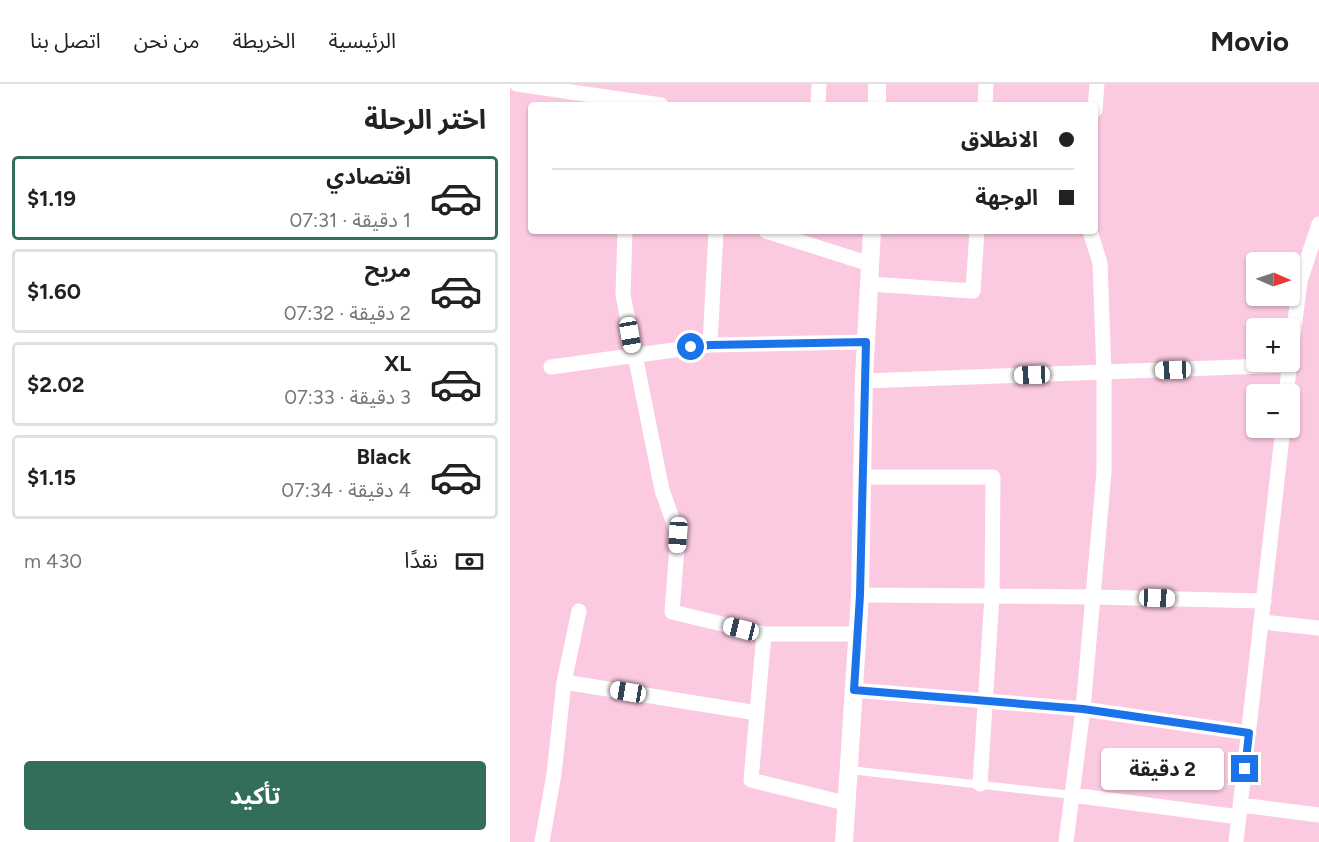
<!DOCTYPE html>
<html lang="ar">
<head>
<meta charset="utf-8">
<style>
  :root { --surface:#fff; --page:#f2f2f2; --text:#222; --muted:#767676; --line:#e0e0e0; --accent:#326e59 }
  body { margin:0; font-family:Figtree,"Noto Sans Arabic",sans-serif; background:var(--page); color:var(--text); direction:rtl; height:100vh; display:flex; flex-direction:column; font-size:22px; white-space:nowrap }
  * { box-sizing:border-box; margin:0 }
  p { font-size:20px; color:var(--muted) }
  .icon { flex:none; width:33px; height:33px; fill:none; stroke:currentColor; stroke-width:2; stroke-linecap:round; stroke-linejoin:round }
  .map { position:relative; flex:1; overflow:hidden; direction:ltr }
  .panel { display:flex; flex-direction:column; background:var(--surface); width:510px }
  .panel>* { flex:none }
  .hud { position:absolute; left:18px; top:18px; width:570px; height:132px; border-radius:6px; box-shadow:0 2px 4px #0004; direction:rtl; display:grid; align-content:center; height:132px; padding:0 24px; background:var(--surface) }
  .needle { width:39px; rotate:92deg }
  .tools { position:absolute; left:736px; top:168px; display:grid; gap:12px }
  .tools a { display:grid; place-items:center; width:54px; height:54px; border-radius:6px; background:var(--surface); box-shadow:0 2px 4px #0004; font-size:30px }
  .end { position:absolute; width:27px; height:27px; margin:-14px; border:8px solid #1a73e8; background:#fff; box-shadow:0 0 0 3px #fff }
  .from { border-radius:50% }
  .bubble { position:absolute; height:42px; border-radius:6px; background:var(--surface); box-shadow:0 2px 4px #0004; font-size:20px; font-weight:700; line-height:42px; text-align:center; direction:rtl }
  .car { position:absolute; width:18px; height:36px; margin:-18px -9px; border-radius:8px; box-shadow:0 0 4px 2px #0007; background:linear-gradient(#fff 24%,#345 0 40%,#fff 0 76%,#345 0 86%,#fff 0) }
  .hud b { display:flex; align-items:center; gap:21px; height:57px; font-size:22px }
  .hud b+b { border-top:2px solid var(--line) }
  .hud i { width:15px; height:15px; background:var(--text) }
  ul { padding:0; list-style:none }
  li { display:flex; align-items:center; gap:18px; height:84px; margin:0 12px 9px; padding:0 12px; border:3px solid var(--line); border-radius:6px }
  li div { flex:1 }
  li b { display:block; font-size:22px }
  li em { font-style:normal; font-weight:700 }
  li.on { border-color:var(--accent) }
  li>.icon { width:54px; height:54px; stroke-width:1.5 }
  h2 { padding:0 24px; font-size:27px; line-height:72px }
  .pay { display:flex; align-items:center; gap:15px; height:66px; padding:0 24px; font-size:22px }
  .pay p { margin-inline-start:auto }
  .cta { display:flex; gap:12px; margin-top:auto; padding:12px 24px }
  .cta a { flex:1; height:69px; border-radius:6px; background:var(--accent); color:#fff; font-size:24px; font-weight:700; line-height:69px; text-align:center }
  header { display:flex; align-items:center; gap:36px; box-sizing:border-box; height:84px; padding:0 30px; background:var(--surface); border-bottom:2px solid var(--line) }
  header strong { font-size:28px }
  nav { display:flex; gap:33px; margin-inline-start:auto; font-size:21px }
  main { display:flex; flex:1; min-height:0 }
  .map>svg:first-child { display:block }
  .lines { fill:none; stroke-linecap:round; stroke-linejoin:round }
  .service { stroke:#fff; stroke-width:8 }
  .minor { stroke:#fff; stroke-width:15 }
  .tertiary { stroke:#fff; stroke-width:18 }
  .route { stroke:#1a73e8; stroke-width:8 }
</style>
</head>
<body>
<header>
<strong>Movio</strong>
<nav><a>الرئيسية</a><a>الخريطة</a><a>من نحن</a><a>اتصل بنا</a></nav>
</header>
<main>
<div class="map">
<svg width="809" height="758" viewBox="0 0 809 758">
  <rect width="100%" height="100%" fill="#fbcae1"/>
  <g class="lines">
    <path class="service" d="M340 686 562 711"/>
    <path class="minor" d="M7 0 151 21
      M308 21 309 0
      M475 21 476 0
      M585 26 587 0
      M115 147 113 211 152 406 168 451 162 528 254 550 241 696 335 719
      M256 147 360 180
      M359 200 463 207 467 147
      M200 261 206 147
      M780 276 790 197 809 140
      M41 283 200 261 356 258
      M354 297 779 281
      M776 310 780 278
      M352 393H483L482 512 470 700
      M350 511 583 513 754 517
      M752 538 809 544
      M254 550H347
      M54 598 247 629
      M343 606 573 625 739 649
      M562 711 729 733
      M731 721 809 731
      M32 758 44 690 54 598 69 527
      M556 758 573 625 594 388V289L590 179 580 147
      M726 758 773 344"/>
    <path class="tertiary" d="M367 21V0
      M334 758 350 511 354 293 362 147"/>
  </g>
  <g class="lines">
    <path class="route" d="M181 263 200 261 356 258 350 511 344 606 573 625 739 649 735 685"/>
  </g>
</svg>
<div class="tools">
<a><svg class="needle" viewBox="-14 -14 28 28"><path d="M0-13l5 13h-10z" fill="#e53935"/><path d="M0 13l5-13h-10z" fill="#767676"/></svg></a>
<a>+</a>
<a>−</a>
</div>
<i class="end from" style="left:181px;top:263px"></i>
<i class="end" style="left:735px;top:685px"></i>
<div class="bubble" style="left:591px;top:664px;width:123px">2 دقيقة</div>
<i class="car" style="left:120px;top:251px;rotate:170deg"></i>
<i class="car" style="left:663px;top:286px;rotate:268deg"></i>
<i class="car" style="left:522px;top:291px;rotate:268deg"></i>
<i class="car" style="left:168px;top:451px;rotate:184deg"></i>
<i class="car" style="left:647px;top:514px;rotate:92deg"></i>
<i class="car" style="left:231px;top:545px;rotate:284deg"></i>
<i class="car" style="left:118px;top:608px;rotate:280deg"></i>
<div class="hud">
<b><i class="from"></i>الانطلاق</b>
<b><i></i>الوجهة</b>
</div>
</div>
<section class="panel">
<h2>اختر الرحلة</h2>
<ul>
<li class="on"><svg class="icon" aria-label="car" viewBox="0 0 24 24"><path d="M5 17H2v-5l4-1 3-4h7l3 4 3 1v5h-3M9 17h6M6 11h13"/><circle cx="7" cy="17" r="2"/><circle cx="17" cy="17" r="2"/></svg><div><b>اقتصادي</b><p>1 دقيقة · 07:31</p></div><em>$1.19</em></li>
<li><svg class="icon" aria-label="car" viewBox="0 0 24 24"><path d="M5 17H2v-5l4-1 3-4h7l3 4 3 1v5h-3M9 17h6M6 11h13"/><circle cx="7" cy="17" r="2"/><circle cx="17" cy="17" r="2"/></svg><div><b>مريح</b><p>2 دقيقة · 07:32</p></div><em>$1.60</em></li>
<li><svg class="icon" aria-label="car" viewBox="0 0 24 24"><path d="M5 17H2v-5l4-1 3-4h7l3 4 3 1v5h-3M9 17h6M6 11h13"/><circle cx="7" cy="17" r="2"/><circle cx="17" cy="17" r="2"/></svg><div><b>XL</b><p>3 دقيقة · 07:33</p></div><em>$2.02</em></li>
<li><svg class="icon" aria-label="car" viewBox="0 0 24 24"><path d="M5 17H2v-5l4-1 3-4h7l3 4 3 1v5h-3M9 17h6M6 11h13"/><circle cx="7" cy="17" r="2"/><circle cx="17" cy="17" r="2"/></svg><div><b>Black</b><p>4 دقيقة · 07:34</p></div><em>$1.15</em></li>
</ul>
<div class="pay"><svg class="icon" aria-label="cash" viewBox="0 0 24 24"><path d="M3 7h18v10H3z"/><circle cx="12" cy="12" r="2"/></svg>نقدًا<p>430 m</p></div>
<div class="cta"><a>تأكيد</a></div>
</section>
</main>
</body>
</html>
